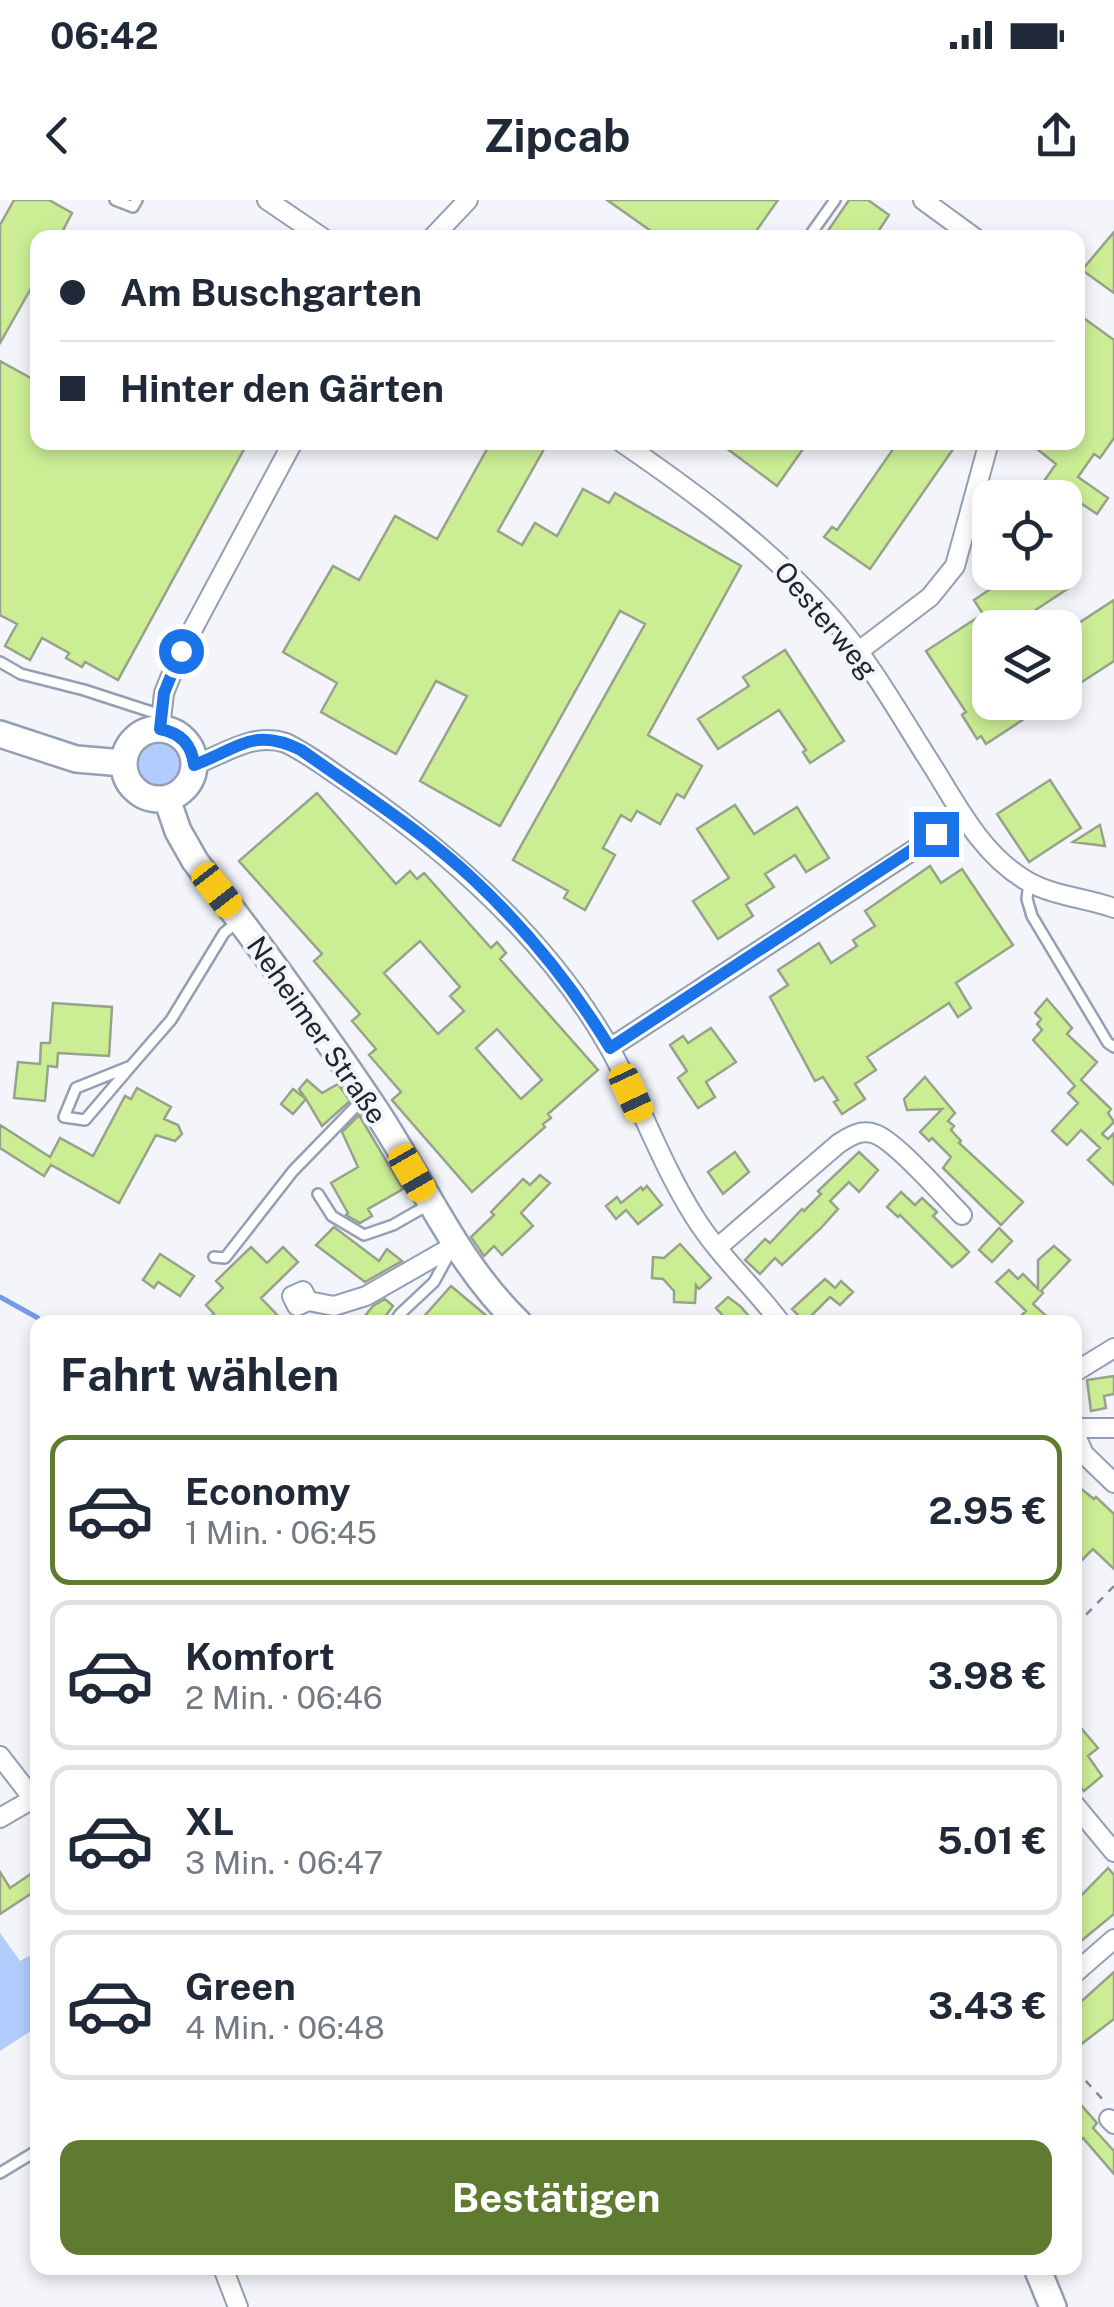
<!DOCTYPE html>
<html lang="de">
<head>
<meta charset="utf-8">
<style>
  :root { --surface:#fff; --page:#f6f6f7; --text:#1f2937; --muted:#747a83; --line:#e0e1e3; --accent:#5f7b2f }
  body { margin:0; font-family:"Public Sans",sans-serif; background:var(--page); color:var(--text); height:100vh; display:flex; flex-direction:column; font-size:38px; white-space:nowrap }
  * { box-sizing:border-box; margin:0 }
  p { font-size:32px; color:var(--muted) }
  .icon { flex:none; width:55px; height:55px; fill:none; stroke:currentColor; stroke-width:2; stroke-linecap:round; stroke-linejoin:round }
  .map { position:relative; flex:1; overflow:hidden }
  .sheet { position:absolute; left:30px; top:1115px; width:1052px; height:960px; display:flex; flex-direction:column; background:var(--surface); border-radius:20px; box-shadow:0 5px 15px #0003 }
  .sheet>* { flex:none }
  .hud { position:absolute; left:30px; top:30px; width:1055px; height:220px; border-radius:20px; box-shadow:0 5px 15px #0003; display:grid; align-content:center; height:220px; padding:0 30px; background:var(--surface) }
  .controls { position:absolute; left:972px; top:280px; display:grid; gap:20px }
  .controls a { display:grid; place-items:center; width:110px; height:110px; border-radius:20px; background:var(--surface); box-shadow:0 5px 15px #0003; font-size:50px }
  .end { position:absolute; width:45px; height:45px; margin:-22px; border:12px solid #1a73e8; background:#fff; box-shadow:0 0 0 5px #fff }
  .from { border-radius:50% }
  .car { position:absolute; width:30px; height:60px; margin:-30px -15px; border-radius:12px; box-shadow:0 0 8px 2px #0007; background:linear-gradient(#f5c518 24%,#345 0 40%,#f5c518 0 76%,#345 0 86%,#f5c518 0) }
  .hud b { display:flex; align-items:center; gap:35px; height:95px; font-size:38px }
  .hud b+b { border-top:2px solid var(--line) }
  .hud i { width:25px; height:25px; background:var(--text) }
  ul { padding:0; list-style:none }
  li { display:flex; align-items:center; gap:30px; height:150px; margin:0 20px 15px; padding:0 10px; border:5px solid var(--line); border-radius:20px }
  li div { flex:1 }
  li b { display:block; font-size:38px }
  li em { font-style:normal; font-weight:700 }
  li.active { border-color:var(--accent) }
  li>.icon { width:90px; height:90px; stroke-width:1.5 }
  h2 { padding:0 30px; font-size:45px; line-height:120px }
  .action { display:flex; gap:20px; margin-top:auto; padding:20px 30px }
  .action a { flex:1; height:115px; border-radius:20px; background:var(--accent); color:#fff; font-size:40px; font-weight:700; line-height:115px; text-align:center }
  .status { display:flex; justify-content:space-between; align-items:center; height:70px; padding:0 50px; background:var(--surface); direction:ltr }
  .status svg { height:28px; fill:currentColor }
  header { display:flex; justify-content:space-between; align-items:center; height:130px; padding:0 30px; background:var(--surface); font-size:45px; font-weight:700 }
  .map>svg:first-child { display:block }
  .green { fill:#b2ccfe }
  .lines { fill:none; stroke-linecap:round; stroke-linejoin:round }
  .stream { stroke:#759be7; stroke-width:5 }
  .building { fill:#cbee95; stroke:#98a28a; stroke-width:2.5; fill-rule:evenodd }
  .service-casing { stroke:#939fb5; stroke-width:14 }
  .minor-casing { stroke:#939fb5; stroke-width:22 }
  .secondary-casing { stroke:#939fb5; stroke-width:30 }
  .path { stroke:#858990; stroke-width:2.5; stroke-dasharray:8 8; stroke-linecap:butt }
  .service { stroke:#fff; stroke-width:9 }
  .minor { stroke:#fff; stroke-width:18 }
  .secondary { stroke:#fff; stroke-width:25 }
  .route { stroke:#1a73e8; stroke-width:12 }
  .labels { text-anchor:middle; stroke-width:8; stroke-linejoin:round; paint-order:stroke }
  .street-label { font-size:28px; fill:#20252e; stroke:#f3f5fa }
</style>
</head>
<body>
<div class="status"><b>06:42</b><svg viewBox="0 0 49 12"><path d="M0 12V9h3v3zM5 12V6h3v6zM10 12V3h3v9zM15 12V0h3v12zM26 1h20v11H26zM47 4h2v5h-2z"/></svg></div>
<header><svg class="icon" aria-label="back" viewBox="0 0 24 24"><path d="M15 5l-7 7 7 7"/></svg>Zipcab<svg class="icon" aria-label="share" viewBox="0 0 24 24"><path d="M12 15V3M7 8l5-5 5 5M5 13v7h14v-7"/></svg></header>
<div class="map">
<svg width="1114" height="2107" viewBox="0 0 1114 2107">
  <rect width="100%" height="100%" fill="#f3f5fa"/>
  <path class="green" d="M134 565a25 25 0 1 1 50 0a25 25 0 1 1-50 0Z
    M0 1733 20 1761 38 1751 37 1827 0 1851Z"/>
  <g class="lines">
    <path class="stream" d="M0 1097 38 1118 40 1122"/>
  </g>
  <path class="building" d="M14 0H49L72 13 59 38H38V76L0 143V25Z
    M607 0H778L754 34 747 32 745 38H661Z
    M849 0H868L889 15 874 38H823Z
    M1114 32V93L1082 70Z
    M1078 114 1114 140V238L1100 258 1094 254 1078 277 1108 298 1097 314 1073 298H1032L1056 264 1028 242H1078Z
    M0 161 38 182V242H248L118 480 85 462 82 467 66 458 69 453 42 438 30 460 5 446 17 424 0 415Z
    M491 242H548L498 331 522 345 535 323 557 336 583 289 609 303 615 293 741 366 648 535 702 566 684 598 677 594 660 624 637 611 631 621 621 615 603 648 615 655 585 710 564 698 568 691 513 660 645 424 620 411 500 626 420 581 467 496 436 481 396 554 321 512 337 483 283 452 333 366 359 380 395 316 437 339Z
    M718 242H808L777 286Z
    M898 242H958L870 369 824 337 832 327 837 330Z
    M1016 372H1059L1069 388 1028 415 1037 428H990V502H1050L986 544 981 536 977 539 962 515 966 512 926 451 983 414 974 400Z
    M1114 400V461L1065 493V432Z
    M785 450 844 541 810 563 803 552 806 550 779 510 718 549 698 519 749 486 743 477Z
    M1050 580 1081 628 1029 662 997 614Z
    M317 593 396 684 410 671 417 679 424 673 491 748 497 742 506 753 500 759 598 870 548 914 551 918 543 924 545 927 472 992 392 900 401 892 369 855 376 849 352 821 360 814 314 761 322 754 239 661ZM420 741 460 787 450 796 464 811 438 834 384 773ZM497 829 542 880 521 899 476 848Z
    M735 605 754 634 797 607 829 658 806 672 795 655 765 674 774 687 746 705 753 716 718 739 693 701 729 678 697 629Z
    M1100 625 1105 646 1073 642Z
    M930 666 941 683 962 669 1013 745 956 783 971 808 958 817 949 803 867 857 876 870 855 884 865 899 842 914 834 902 838 900 823 877 815 881 770 797 788 785 778 770 819 743 831 763 857 746 853 740 875 726 865 711Z
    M1047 799 1072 828 1067 834 1097 862 1081 880 1111 909 1108 913 1114 922 1102 934 1108 939 1114 933V985L1088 960 1100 948 1081 930 1067 945 1052 931 1078 903 1068 893 1075 886 1033 840 1042 830 1037 824 1041 819 1035 813Z
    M53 803 112 807 109 856 58 853 57 867 48 866 45 901 14 898 18 862 40 864 41 843H50Z
    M711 828 736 862 706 882 715 897 698 908 678 878 687 871 670 845 683 836 688 843Z
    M925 877 955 913 948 921 954 926 951 930 961 941 959 943 1023 1002 1001 1025 943 968 951 957 932 938 929 941 920 932 942 909 907 910 904 899Z
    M307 880 322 893 338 884 350 901 322 926 306 899 293 914 281 904 293 889 306 899 299 889Z
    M137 888 171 907 164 919 178 925 182 934 175 941 156 935 119 1003 51 965 44 976 0 948V925L50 957 60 938 93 956 125 896 131 899Z
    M359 915 403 989 368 1009 372 1016 360 1023 346 1015 348 1013 331 983 358 967 342 932Z
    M735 952 749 972 723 994 708 972Z
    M859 952 878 970 859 992 849 982 830 1001 838 1009 821 1028 782 1065 775 1058 760 1074 745 1060 765 1039 770 1043 802 1009 804 1011 821 994 818 991Z
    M540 975 550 983 521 1013 533 1026 502 1055 494 1046 484 1056 471 1037 494 1015 491 1012 523 979 530 985Z
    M647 986 662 1005 638 1024 626 1010 616 1019 606 1006 617 997 621 1003 641 987 643 990Z
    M901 992 915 1005 922 998 937 1012 933 1016 969 1052 961 1060 952 1067 900 1015 898 1017 887 1007Z
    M334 1027 379 1061 387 1049 402 1061 365 1082 316 1045Z
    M999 1028 1012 1041 992 1062 979 1050Z
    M680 1044 711 1078 699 1089 696 1085 695 1103 674 1102V1091L663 1079 652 1078 653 1057 664 1058Z
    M1054 1046 1070 1060 1041 1091 1043 1093 1033 1104 1053 1122H1015L1026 1111 996 1082 1009 1070 1018 1079 1023 1074 1038 1089V1060Z
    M251 1047 267 1063 283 1047 298 1062 261 1098 284 1122H205L214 1114 206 1105 223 1088 216 1081Z
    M160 1054 194 1076 180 1096 158 1082 154 1088 143 1080Z
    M825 1079 835 1088 841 1081 853 1092 840 1105 830 1097 805 1122 792 1109Z
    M451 1086 494 1122H419Z
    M728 1097 740 1106 754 1122H722L726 1119 716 1108Z
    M385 1099 393 1106 381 1122H360L373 1106Z
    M1114 1176V1194L1104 1196 1106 1208 1091 1211 1087 1180Z
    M1075 1284 1094 1299 1096 1297 1114 1314V1369L1093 1349 1082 1360 1075 1354Z
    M1075 1521 1098 1548 1088 1556 1102 1576 1084 1591 1075 1580Z
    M1108 1668 1114 1675V1714L1075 1746V1702Z
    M38 1669V1689L0 1714V1672L10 1688Z
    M1114 1772V1819L1075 1849V1807Z
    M1075 1898 1097 1923 1093 1928 1114 1951V1974L1083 1938 1075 1945Z"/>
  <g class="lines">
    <defs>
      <path id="service" d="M115 0 133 7 137 0
        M808 38 835 0
        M0 462 21 474 84 490 161 515
        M1029 682 1027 699 1032 716 1108 843 1114 847
        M131 866 85 920 64 917 76 888 131 866 171 820 224 733 238 721
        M318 994 332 1016 364 1035 393 1025 428 1005
        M214 1057 225 1058 293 971 364 898
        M395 1122 400 1114 434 1082 452 1049
        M0 1973 38 1950"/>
      <path id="minor" d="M267 0 323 38
        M923 0 975 38
        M432 38 468 0
        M621 242C697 294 771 349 832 418 872 464 902 519 935 570 960 611 984 656 1027 681 1053 696 1086 698 1114 708
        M859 451 930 397 955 366 989 242
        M160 529 164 493 181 451 293 242
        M194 565C225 554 252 532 286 543 311 555 333 573 356 588 455 657 549 741 609 847 640 902 660 962 694 1016 718 1055 753 1086 780 1122
        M610 848 964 617
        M717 1048 838 944C850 936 861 929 875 934 896 941 944 997 962 1015
        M308 1101 303 1091 292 1096 297 1106 308 1101 334 1106 366 1096 455 1045
        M1075 1172 1114 1148
        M1075 1228H1114
        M1075 1234 1084 1254 1114 1283
        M0 1556 38 1605
        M1075 1605 1114 1652
        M0 1618 38 1596
        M1075 1773 1114 1739
        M1109 1919 1114 1924
        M223 2068 238 2107"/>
      <path id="secondary" d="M124 564a35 35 0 1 1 70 0a35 35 0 1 1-70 0Z
        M0 534 76 559 123 563
        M167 599 178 631 195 661C257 742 318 824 374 908 423 981 455 1061 518 1122
        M1037 2068 1053 2107"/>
    </defs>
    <use href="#service" class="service-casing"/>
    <use href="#minor" class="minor-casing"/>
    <use href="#secondary" class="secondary-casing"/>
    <path class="path" d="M1075 1426 1114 1386
      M1075 1869 1104 1901"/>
    <use href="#service" class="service"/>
    <use href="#minor" class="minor"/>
    <use href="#secondary" class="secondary"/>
  </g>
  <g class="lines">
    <path class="route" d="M181 451 164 493 160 529C181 533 192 545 194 565 238 549 254 526 301 550 360 592 422 631 474 680 526 729 573 787 610 848L936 634"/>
  </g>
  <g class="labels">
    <g class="street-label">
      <text transform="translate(826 420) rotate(50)" y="10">Oesterweg</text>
      <text transform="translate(317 830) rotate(55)" y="10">Neheimer Straße</text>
    </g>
  </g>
</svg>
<div class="controls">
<a><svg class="icon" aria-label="locate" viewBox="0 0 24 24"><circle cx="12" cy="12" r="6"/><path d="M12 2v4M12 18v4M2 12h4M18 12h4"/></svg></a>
<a><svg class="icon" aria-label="layers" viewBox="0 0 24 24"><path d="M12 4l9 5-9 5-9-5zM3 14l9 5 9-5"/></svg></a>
</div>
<i class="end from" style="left:181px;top:451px"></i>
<i class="end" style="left:936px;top:634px"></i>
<i class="car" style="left:217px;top:690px;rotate:142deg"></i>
<i class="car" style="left:631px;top:893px;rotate:155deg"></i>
<i class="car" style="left:412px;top:973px;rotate:150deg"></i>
<div class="hud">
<b><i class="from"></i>Am Buschgarten</b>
<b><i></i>Hinter den Gärten</b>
</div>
<section class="sheet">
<h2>Fahrt wählen</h2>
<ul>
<li class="active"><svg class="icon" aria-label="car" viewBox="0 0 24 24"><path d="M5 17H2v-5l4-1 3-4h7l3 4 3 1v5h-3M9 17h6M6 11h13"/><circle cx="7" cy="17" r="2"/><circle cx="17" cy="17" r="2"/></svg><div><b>Economy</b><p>1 Min. · 06:45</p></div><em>2.95 €</em></li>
<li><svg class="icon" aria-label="car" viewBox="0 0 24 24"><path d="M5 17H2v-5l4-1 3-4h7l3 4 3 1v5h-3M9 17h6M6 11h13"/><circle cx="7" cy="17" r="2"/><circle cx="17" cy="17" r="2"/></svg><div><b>Komfort</b><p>2 Min. · 06:46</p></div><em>3.98 €</em></li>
<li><svg class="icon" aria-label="car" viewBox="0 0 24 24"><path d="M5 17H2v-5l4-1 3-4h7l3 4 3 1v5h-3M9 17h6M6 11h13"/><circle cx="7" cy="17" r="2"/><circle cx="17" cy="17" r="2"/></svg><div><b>XL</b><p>3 Min. · 06:47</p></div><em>5.01 €</em></li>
<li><svg class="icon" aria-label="car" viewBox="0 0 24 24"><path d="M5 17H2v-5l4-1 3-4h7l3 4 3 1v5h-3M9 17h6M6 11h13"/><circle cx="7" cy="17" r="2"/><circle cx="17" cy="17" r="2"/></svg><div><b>Green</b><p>4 Min. · 06:48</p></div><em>3.43 €</em></li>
</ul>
<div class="action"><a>Bestätigen</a></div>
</section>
</div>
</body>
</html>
